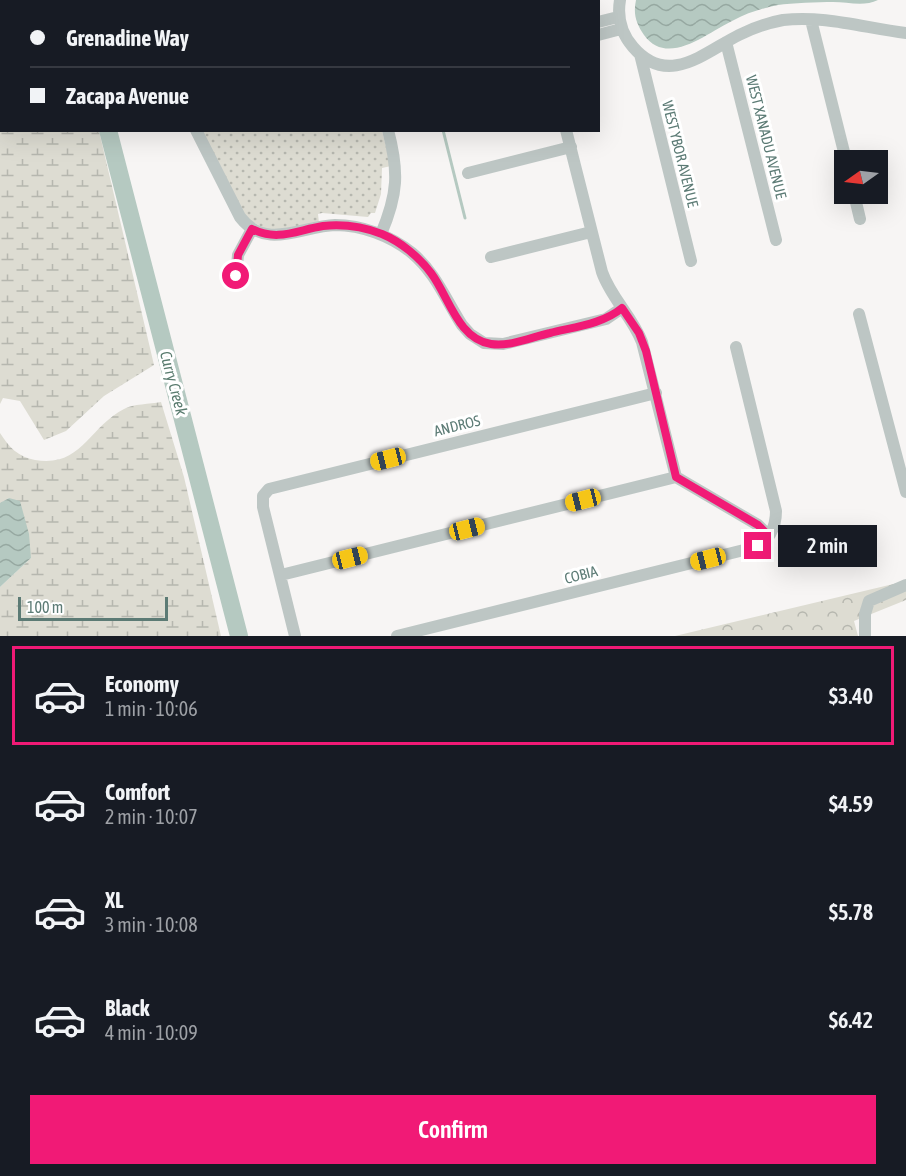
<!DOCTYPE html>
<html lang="en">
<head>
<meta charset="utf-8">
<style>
  :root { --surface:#171b24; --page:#242831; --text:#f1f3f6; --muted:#9ea1a6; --line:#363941; --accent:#f11a76 }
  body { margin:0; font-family:"Asap Condensed",sans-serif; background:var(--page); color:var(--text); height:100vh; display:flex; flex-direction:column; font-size:22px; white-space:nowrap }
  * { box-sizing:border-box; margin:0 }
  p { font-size:20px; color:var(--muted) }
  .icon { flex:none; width:33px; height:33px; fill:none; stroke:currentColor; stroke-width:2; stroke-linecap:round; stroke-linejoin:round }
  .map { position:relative; height:636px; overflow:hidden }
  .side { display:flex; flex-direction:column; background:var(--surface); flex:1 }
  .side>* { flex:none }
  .hud { position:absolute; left:0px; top:0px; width:600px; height:132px; box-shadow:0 6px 24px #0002; display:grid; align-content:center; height:132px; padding:0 30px; background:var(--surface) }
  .needle { width:39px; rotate:256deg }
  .buttons { position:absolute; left:834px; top:150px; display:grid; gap:12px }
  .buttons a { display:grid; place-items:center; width:54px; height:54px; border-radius:0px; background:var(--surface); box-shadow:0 6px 24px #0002; font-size:30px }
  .scale { position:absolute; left:18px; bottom:15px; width:150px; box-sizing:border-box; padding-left:6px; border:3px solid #5c7b75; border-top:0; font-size:16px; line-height:21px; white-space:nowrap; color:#5c7b75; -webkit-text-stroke:4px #fff; paint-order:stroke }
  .end { position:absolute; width:27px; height:27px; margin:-14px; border:8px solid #f11a76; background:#fff; box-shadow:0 0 0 3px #fff }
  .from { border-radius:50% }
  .bubble { position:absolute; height:42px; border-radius:0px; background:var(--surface); box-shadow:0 6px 24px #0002; font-size:20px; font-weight:600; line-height:42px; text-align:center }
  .car { position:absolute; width:18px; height:36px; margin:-18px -9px; border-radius:8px; box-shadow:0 0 4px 2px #0007; background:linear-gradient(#f5c518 24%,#345 0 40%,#f5c518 0 76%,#345 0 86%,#f5c518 0) }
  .hud b { display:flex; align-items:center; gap:21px; height:57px; font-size:22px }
  .hud b+b { border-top:2px solid var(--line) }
  .hud i { width:15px; height:15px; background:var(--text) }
  ul { padding:10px 0 0; list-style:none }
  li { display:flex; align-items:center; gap:18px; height:99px; margin:0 12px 9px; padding:0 18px; border:3px solid transparent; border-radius:0px }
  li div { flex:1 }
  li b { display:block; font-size:22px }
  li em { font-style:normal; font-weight:600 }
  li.selected { border-color:var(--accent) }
  li>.icon { width:54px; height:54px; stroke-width:1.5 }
  .button { display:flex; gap:12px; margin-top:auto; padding:12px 30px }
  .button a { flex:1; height:69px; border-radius:0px; background:var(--accent); color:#fff; font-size:24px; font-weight:600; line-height:69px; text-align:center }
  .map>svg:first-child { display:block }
  .grass { fill:url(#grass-dots) }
  .forest { fill:url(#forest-crowns) }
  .wetland { fill:url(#wetland-marsh) }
  .water { fill:url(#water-waves) }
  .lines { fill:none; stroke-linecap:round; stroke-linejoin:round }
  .stream { stroke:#b5c9c1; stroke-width:3 }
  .river { stroke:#b5c9c1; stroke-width:18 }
  .minor { stroke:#bdc6c4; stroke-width:12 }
  .route { stroke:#f11a76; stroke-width:8 }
  .labels { text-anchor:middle; stroke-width:6; stroke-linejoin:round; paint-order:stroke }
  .street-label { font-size:15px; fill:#5c7b75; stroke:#fff }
  .water-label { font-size:16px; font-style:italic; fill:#5a7c6f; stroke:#fff }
</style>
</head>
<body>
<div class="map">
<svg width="906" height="636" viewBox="0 0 906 636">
  <defs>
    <pattern id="grass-dots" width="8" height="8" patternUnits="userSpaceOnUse" patternTransform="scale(1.5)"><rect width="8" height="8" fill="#dddcd2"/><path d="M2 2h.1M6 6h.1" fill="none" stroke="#b6b7af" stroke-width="1.8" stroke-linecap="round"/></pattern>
    <pattern id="forest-crowns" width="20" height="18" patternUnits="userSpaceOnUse" patternTransform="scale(1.5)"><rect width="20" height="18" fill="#dddcd2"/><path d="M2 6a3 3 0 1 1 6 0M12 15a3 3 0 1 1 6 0" fill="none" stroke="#b6b7af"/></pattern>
    <pattern id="wetland-marsh" width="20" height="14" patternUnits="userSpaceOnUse" patternTransform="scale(1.5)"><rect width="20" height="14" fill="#dddcd2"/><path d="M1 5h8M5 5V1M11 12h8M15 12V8" fill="none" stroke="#b6b7af"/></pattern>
    <pattern id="water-waves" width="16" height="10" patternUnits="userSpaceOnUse" patternTransform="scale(1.5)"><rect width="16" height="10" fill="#b5c9c1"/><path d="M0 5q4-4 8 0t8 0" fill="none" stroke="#96a8a1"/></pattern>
  </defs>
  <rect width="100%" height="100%" fill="#f7f5f4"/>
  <path class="grass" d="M201 131H382L391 166 382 168 381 194 375 213H371L368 217 322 213 318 214 319 223 284 232 267 230 246 218Z"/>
  <path class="forest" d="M906 581V600L854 621 858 636H675Z"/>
  <path class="wetland" d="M0 0H62L2 2V130L99 131 154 365 104 396 66 431 44 440 20 401 3 398 0 404Z
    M161 402 184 477 221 636H0V587L31 558 9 498 0 503V433C9 447 18 457 35 460 81 468 89 427 124 409 133 404 150 404 161 402Z"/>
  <path class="water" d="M636 0H878C864 7 848 2 833 2 818 2 792 3 778 5 763 8 747 13 734 20 708 32 668 68 644 35 636 23 633 14 636 0Z
    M9 498 20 501 29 534 31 558 0 587V503Z"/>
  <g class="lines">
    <path class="stream" d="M408 0V2
      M443 130 465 218"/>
    <path class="river" d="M73 0 74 2
      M108 130 239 636"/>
    <path class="minor" d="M152 0V2
      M355 0V2
      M534 0V2
      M620 0C617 18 621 33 633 47 668 88 705 52 739 35 753 28 767 23 783 20 824 15 865 28 906 33
      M435 2 441 0
      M811 20 846 160
      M598 22 618 17
      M598 35 621 29
      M726 42 776 240
      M640 54 691 261
      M196 130 240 217C266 251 302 226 335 225 362 225 391 236 412 253 435 272 446 300 462 325L470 334 484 343 503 344 606 319 622 308
      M566 130 602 272C611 298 632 316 642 342L676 477 758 525 769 536
      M468 173 571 147
      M854 194 860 219
      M381 234C398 194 399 172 388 130
      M491 257 591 232
      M236 276 238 255 252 229
      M859 314 906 492
      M281 575 676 477
      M295 636 263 507V496L269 489 656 393
      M397 636 752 548C769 543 776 527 776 511L736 347
      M865 636V614L869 601 906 585"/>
  </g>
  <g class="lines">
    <path class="route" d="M236 276 238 255 252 229C278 242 297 230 323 226 342 224 364 227 382 234 401 242 419 257 431 273 449 297 458 339 491 344 510 347 532 337 550 333 574 327 603 324 622 308L639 333 646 351 676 477 758 525 769 536 758 546"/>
  </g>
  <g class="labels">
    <g class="street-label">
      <text transform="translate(766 137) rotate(76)" y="5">WEST XANADU AVENUE</text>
      <text transform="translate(680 154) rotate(76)" y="5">WEST YBOR AVENUE</text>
      <text transform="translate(457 426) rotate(-14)" y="5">ANDROS</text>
      <text transform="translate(581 575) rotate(-14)" y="5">COBIA</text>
    </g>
    <g class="water-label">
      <text transform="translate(174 383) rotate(75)" y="6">Curry Creek</text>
    </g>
  </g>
</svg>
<div class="buttons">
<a><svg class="needle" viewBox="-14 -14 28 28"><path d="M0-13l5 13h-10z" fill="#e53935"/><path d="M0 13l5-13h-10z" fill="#9ea1a6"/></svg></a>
</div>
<div class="scale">100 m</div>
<i class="end from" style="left:236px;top:276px"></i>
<i class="end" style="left:758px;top:546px"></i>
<div class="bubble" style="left:778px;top:525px;width:99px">2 min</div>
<i class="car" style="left:388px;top:459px;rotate:256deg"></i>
<i class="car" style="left:583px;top:500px;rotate:256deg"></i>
<i class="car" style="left:467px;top:529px;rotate:76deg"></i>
<i class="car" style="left:350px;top:558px;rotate:76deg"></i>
<i class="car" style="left:708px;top:559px;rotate:256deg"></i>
<div class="hud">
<b><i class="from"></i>Grenadine Way</b>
<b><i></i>Zacapa Avenue</b>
</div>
</div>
<section class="side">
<ul>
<li class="selected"><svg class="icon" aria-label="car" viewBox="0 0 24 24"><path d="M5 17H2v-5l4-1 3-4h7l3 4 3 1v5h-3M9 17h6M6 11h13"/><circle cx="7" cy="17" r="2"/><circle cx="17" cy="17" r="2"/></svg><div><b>Economy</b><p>1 min · 10:06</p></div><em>$3.40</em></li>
<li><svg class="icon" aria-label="car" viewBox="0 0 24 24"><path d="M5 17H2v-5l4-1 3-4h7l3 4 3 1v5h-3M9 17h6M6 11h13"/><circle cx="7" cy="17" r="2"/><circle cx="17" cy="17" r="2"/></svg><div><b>Comfort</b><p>2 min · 10:07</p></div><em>$4.59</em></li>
<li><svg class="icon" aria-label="car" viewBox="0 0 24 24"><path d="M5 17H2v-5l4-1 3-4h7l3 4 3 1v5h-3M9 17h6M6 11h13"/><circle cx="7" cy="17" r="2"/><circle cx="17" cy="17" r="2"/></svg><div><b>XL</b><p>3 min · 10:08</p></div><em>$5.78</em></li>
<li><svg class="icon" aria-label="car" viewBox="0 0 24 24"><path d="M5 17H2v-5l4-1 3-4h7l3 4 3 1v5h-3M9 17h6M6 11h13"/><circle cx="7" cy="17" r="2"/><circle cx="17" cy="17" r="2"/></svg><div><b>Black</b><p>4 min · 10:09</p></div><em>$6.42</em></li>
</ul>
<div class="button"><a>Confirm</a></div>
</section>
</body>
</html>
